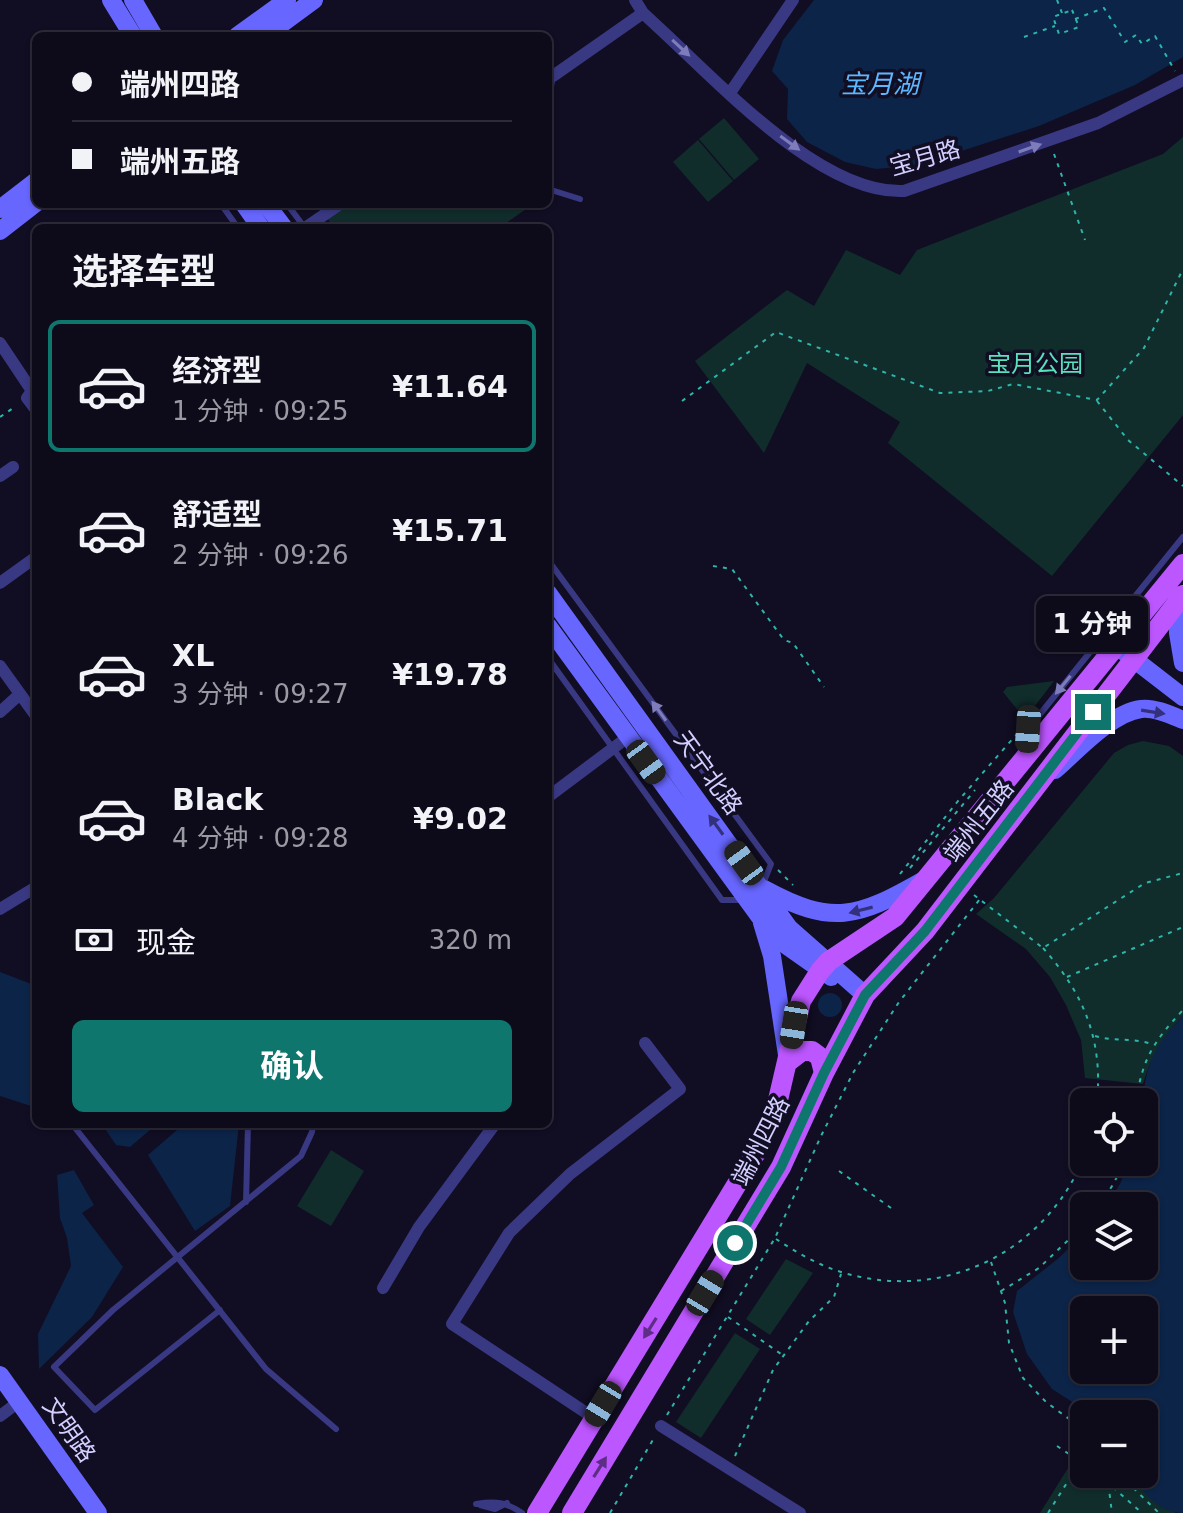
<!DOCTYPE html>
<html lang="zh">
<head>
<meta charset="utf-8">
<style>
  :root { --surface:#0d0a1a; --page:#161323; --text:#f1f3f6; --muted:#9a9aa2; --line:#2d2b39; --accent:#0f766e }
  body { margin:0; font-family:"DejaVu Sans","Noto Sans SC",sans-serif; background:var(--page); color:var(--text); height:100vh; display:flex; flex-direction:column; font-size:30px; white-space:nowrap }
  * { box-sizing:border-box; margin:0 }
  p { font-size:26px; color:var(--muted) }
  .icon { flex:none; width:44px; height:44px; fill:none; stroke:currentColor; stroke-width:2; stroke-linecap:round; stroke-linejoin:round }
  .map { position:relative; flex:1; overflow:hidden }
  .panel { position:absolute; left:32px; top:224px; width:520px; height:904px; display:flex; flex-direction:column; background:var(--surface); border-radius:12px; box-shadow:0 2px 6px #0004,0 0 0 2px var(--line) }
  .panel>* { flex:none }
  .banner { position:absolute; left:32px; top:32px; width:520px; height:176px; border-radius:12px; box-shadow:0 2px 6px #0004,0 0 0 2px var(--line); display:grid; align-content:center; height:176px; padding:0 40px; background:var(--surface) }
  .fabs { position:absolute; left:1070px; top:1088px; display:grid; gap:16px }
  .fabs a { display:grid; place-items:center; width:88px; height:88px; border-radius:12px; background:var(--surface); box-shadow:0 2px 6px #0004,0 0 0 2px var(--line); font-size:40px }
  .end { position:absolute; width:36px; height:36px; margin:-18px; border:10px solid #0f766e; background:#fff; box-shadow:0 0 0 4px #fff }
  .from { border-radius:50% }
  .bubble { position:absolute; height:56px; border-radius:12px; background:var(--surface); box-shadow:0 2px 6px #0004,0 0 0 2px var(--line); font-size:26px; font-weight:700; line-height:56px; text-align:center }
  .car { position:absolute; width:24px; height:48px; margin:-24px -12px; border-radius:10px; box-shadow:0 0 6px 2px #0007; background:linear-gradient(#222 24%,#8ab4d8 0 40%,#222 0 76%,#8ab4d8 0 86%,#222 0) }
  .banner b { display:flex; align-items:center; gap:28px; height:76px; font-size:30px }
  .banner b+b { border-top:2px solid var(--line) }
  .banner i { width:20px; height:20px; background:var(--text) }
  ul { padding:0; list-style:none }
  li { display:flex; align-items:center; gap:24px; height:132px; margin:0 16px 12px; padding:0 24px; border:4px solid transparent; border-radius:12px }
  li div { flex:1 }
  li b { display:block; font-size:30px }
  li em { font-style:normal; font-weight:700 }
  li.active { border-color:var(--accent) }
  li>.icon { width:72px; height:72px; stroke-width:1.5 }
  h2 { padding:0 40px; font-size:36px; line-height:96px }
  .pay { display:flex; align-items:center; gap:20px; height:88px; padding:0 40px; font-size:30px }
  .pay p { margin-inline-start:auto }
  .button { display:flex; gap:16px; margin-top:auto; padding:16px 40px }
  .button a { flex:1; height:92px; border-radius:12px; background:var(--accent); color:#fff; font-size:32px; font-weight:700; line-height:92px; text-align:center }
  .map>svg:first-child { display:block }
  .green { fill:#102d2b }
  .water { fill:#0c2448; fill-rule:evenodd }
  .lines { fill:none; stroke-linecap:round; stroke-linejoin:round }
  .path { stroke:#2db5aa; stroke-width:2; stroke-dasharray:4 6; stroke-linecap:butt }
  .lane { stroke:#393882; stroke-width:6 }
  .street { stroke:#393882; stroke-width:12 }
  .secondary { stroke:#6766ff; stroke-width:18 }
  .primary { stroke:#bc56ff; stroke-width:20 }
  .oneway { fill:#7e7cba }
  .oneway2 { fill:#33317b }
  .oneway3 { fill:#5e2e86 }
  .route { stroke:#0f766e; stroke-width:10 }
  .labels { text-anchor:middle; stroke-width:7; stroke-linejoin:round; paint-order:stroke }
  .street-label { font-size:24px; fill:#d3cfff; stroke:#110d23 }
  .park-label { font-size:24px; fill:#59e1bc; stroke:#110d23 }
  .water-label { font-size:26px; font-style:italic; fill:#5db7ff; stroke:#110d23 }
</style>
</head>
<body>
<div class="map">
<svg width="1183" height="1513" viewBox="0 0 1183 1513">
  <rect width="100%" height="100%" fill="#110d23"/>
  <path class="green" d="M724 118 759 159 734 180 699 139Z
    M1183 137V415L1052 576 888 443 900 422 807 363 764 453 695 361 787 290 814 306 846 250 900 275 917 250 1163 154Z
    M698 140 733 181 708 202 673 162Z
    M340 204H533L499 228H334L325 215Z
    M1054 681 1025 719 1003 692 1007 687Z
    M1143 741 1169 746 1183 756V1016C1164 1035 1150 1059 1143 1084L1085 1078 1081 1040 1066 1005 1050 977 1026 949 976 914 994 898 1114 753 1128 745Z
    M331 1150 364 1171 331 1226 297 1206Z
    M786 1259 813 1273 770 1335 746 1319Z
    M735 1333 760 1349 701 1438 676 1422Z
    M1083 1444 1084 1474H1123L1176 1513H1040Z"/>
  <path class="water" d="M814 0H1183V57L1135 85 1039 126 918 165 876 169 845 162 807 142 787 119 788 89 772 71 783 40Z
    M0 972 34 985V1107L0 1096Z
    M818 1005a12 12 0 1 1 24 0a12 12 0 1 1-24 0Z
    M1183 1016V1513C1159 1513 1143 1493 1132 1474H1144V1414H1091L1052 1389 1027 1354 1013 1312 1017 1291 1060 1257 1084 1233V1266H1144V1206H1106L1120 1184 1129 1162H1144C1144 1100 1133 1066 1183 1016ZM1144 1310V1370H1084V1310Z
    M102 1124H157L130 1147 116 1145Z
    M184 1124H239L230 1206 195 1231 148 1155Z
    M74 1170 94 1205 82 1213 123 1267 92 1317 39 1369 38 1334 71 1266 67 1238 60 1218 57 1175Z"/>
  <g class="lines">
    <path class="path" d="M1057 0 1062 13
      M1072 10 1079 27 1059 34 1053 17Z
      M1075 19 1104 8 1125 42 1136 35 1142 44 1155 36 1175 71
      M1024 37 1055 26
      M1054 154 1085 240
      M682 401 776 332 940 393 988 391 1013 384 1097 400 1144 348 1183 269
      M1097 401 1128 440 1183 486
      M0 417 16 406
      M713 566 732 569 784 640 793 643 824 687
      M910 868 975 790
      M778 870 793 885
      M900 874 958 801 1016 735
      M974 895 1043 948 1145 883 1183 873
      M1043 948C1084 994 1103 1040 1097 1102
      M1067 977 1183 927
      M1095 1036C1115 1042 1135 1037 1154 1045
      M1136 1102C1142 1059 1154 1041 1183 1010
      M839 1171 891 1208
      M1100 1206 1115 1181 1123 1162
      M776 1239C796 1252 818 1265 841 1272 942 1303 1045 1253 1084 1157
      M991 1262 1005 1303 1009 1343 1023 1378 1046 1402 1084 1430
      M1001 1291 1039 1268 1084 1225
      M728 1317 781 1354
      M667 1415 775 1238 821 1136 853 1073 899 1002 980 899
      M1057 1446 1084 1464
      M735 1456 773 1370 809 1321 834 1297 841 1274
      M1098 1474 1142 1513
      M1107 1474 1112 1513
      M1119 1474 1159 1513
      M610 1513 654 1438
      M1048 1513 1080 1462"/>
    <path class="lane" d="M548 102 553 76
      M548 189 580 199
      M221 204 238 228
      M287 204 305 228
      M548 560 771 864 763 884
      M548 658 722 900H742
      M1027 747 1028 729 1183 537
      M72 1124 266 1369 336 1429
      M246 1202 248 1124
      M220 1310 95 1410 54 1367 113 1310 301 1156 312 1132 313 1124
      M476 1504C496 1501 506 1502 522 1513
      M480 1505 495 1509 507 1503"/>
    <path class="street" d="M635 0 643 13 658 27C717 81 821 195 904 191L1098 123 1183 80
      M548 76H553L643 13
      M730 93 793 0
      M305 228 340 204
      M0 343 32 391 27 398 36 410
      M0 476 13 467
      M0 583 36 557
      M0 666 36 716
      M0 712 20 694
      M548 797 628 737
      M0 909 36 887
      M383 1288 419 1227 495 1124
      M0 1416 20 1401
      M594 1418 452 1324 509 1233 570 1174 680 1089 645 1043
      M661 1426 800 1513"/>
    <path class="secondary" d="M111 0 133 36
      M133 0 154 36
      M237 36 287 0
      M265 36 314 0
      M244 204 261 228
      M266 204 284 228
      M0 209 36 181
      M0 231 36 203
      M548 593 789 928 865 995
      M1179 600 1178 633 1183 663
      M548 626 762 920 787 946 831 977
      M1122 650 1183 697
      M1055 770C1077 751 1111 713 1141 709 1154 707 1171 715 1183 720
      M764 889C832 926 857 918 922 881
      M762 923 772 956 787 1055
      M0 1375 98 1513"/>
    <path class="primary" d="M789 1061 802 1051H812L820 1057 824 1073
      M537 1513 757 1151 778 1100 801 1001 820 971 829 961 895 917 1183 564
      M572 1513 781 1167 824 1073 865 995 925 931 1183 595"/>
  </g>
  <defs><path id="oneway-solid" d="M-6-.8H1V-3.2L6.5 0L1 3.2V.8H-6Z" transform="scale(2)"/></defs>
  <g class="oneway">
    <use href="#oneway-solid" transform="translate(681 48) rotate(43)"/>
    <use href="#oneway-solid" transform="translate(790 143) rotate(36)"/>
    <use href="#oneway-solid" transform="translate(1030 148) rotate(-19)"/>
    <use href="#oneway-solid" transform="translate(1063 685) rotate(129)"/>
    <use href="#oneway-solid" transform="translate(659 711) rotate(-126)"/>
  </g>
  <g class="oneway2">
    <use href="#oneway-solid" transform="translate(1153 712) rotate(9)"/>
    <use href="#oneway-solid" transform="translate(716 825) rotate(-126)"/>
    <use href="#oneway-solid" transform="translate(861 910) rotate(166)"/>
  </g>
  <g class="oneway3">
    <use href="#oneway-solid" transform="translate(650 1328) rotate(122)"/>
    <use href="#oneway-solid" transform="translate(600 1467) rotate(-58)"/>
  </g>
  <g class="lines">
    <path class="route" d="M735 1243 781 1167 824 1073 865 995 925 931 1093 712"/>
  </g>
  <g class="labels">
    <g class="street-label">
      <text transform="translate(925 158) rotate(-16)" y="8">宝月路</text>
      <text transform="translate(708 773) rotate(54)" y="8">天宁北路</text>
      <text transform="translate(979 821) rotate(-52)" y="8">端州五路</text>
      <text transform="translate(761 1141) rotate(-63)" y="8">端州四路</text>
      <text transform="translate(69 1430) rotate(55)" y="8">文明路</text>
    </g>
    <g class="park-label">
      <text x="1035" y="372">宝月公园</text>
    </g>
    <g class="water-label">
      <text x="880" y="93">宝月湖</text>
    </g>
  </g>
</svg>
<div class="fabs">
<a><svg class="icon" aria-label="locate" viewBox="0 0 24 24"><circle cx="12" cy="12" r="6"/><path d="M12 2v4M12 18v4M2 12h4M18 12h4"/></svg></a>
<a><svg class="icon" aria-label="layers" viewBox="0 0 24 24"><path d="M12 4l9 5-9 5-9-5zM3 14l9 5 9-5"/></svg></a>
<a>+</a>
<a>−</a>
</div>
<i class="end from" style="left:735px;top:1243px"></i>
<i class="end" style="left:1093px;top:712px"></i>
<div class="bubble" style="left:1036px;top:596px;width:112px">1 分钟</div>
<i class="car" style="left:1028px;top:729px;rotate:184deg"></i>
<i class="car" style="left:646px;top:762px;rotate:144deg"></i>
<i class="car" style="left:744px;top:863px;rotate:324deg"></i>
<i class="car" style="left:794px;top:1025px;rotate:189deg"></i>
<i class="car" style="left:705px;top:1293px;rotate:31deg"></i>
<i class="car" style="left:603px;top:1404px;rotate:211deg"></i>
<div class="banner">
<b><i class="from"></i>端州四路</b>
<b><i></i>端州五路</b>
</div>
<section class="panel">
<h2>选择车型</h2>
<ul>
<li class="active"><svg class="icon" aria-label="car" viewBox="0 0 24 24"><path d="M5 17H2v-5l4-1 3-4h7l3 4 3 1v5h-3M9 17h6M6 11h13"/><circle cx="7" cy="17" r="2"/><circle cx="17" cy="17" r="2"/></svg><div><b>经济型</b><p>1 分钟 · 09:25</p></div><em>¥11.64</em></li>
<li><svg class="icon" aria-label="car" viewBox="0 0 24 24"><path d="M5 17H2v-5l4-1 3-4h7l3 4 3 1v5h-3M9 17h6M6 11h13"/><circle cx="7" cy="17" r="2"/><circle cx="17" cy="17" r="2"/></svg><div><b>舒适型</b><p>2 分钟 · 09:26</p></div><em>¥15.71</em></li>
<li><svg class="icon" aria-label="car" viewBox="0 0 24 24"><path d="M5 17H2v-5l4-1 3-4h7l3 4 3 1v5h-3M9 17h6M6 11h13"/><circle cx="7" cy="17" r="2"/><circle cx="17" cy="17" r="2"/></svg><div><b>XL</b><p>3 分钟 · 09:27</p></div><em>¥19.78</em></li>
<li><svg class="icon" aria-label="car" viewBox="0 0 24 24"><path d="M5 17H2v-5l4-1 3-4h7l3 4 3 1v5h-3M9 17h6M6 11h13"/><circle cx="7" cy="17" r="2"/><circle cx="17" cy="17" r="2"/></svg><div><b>Black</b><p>4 分钟 · 09:28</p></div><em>¥9.02</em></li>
</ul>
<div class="pay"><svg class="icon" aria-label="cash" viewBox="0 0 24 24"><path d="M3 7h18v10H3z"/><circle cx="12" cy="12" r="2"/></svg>现金<p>320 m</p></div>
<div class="button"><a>确认</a></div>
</section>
</div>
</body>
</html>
